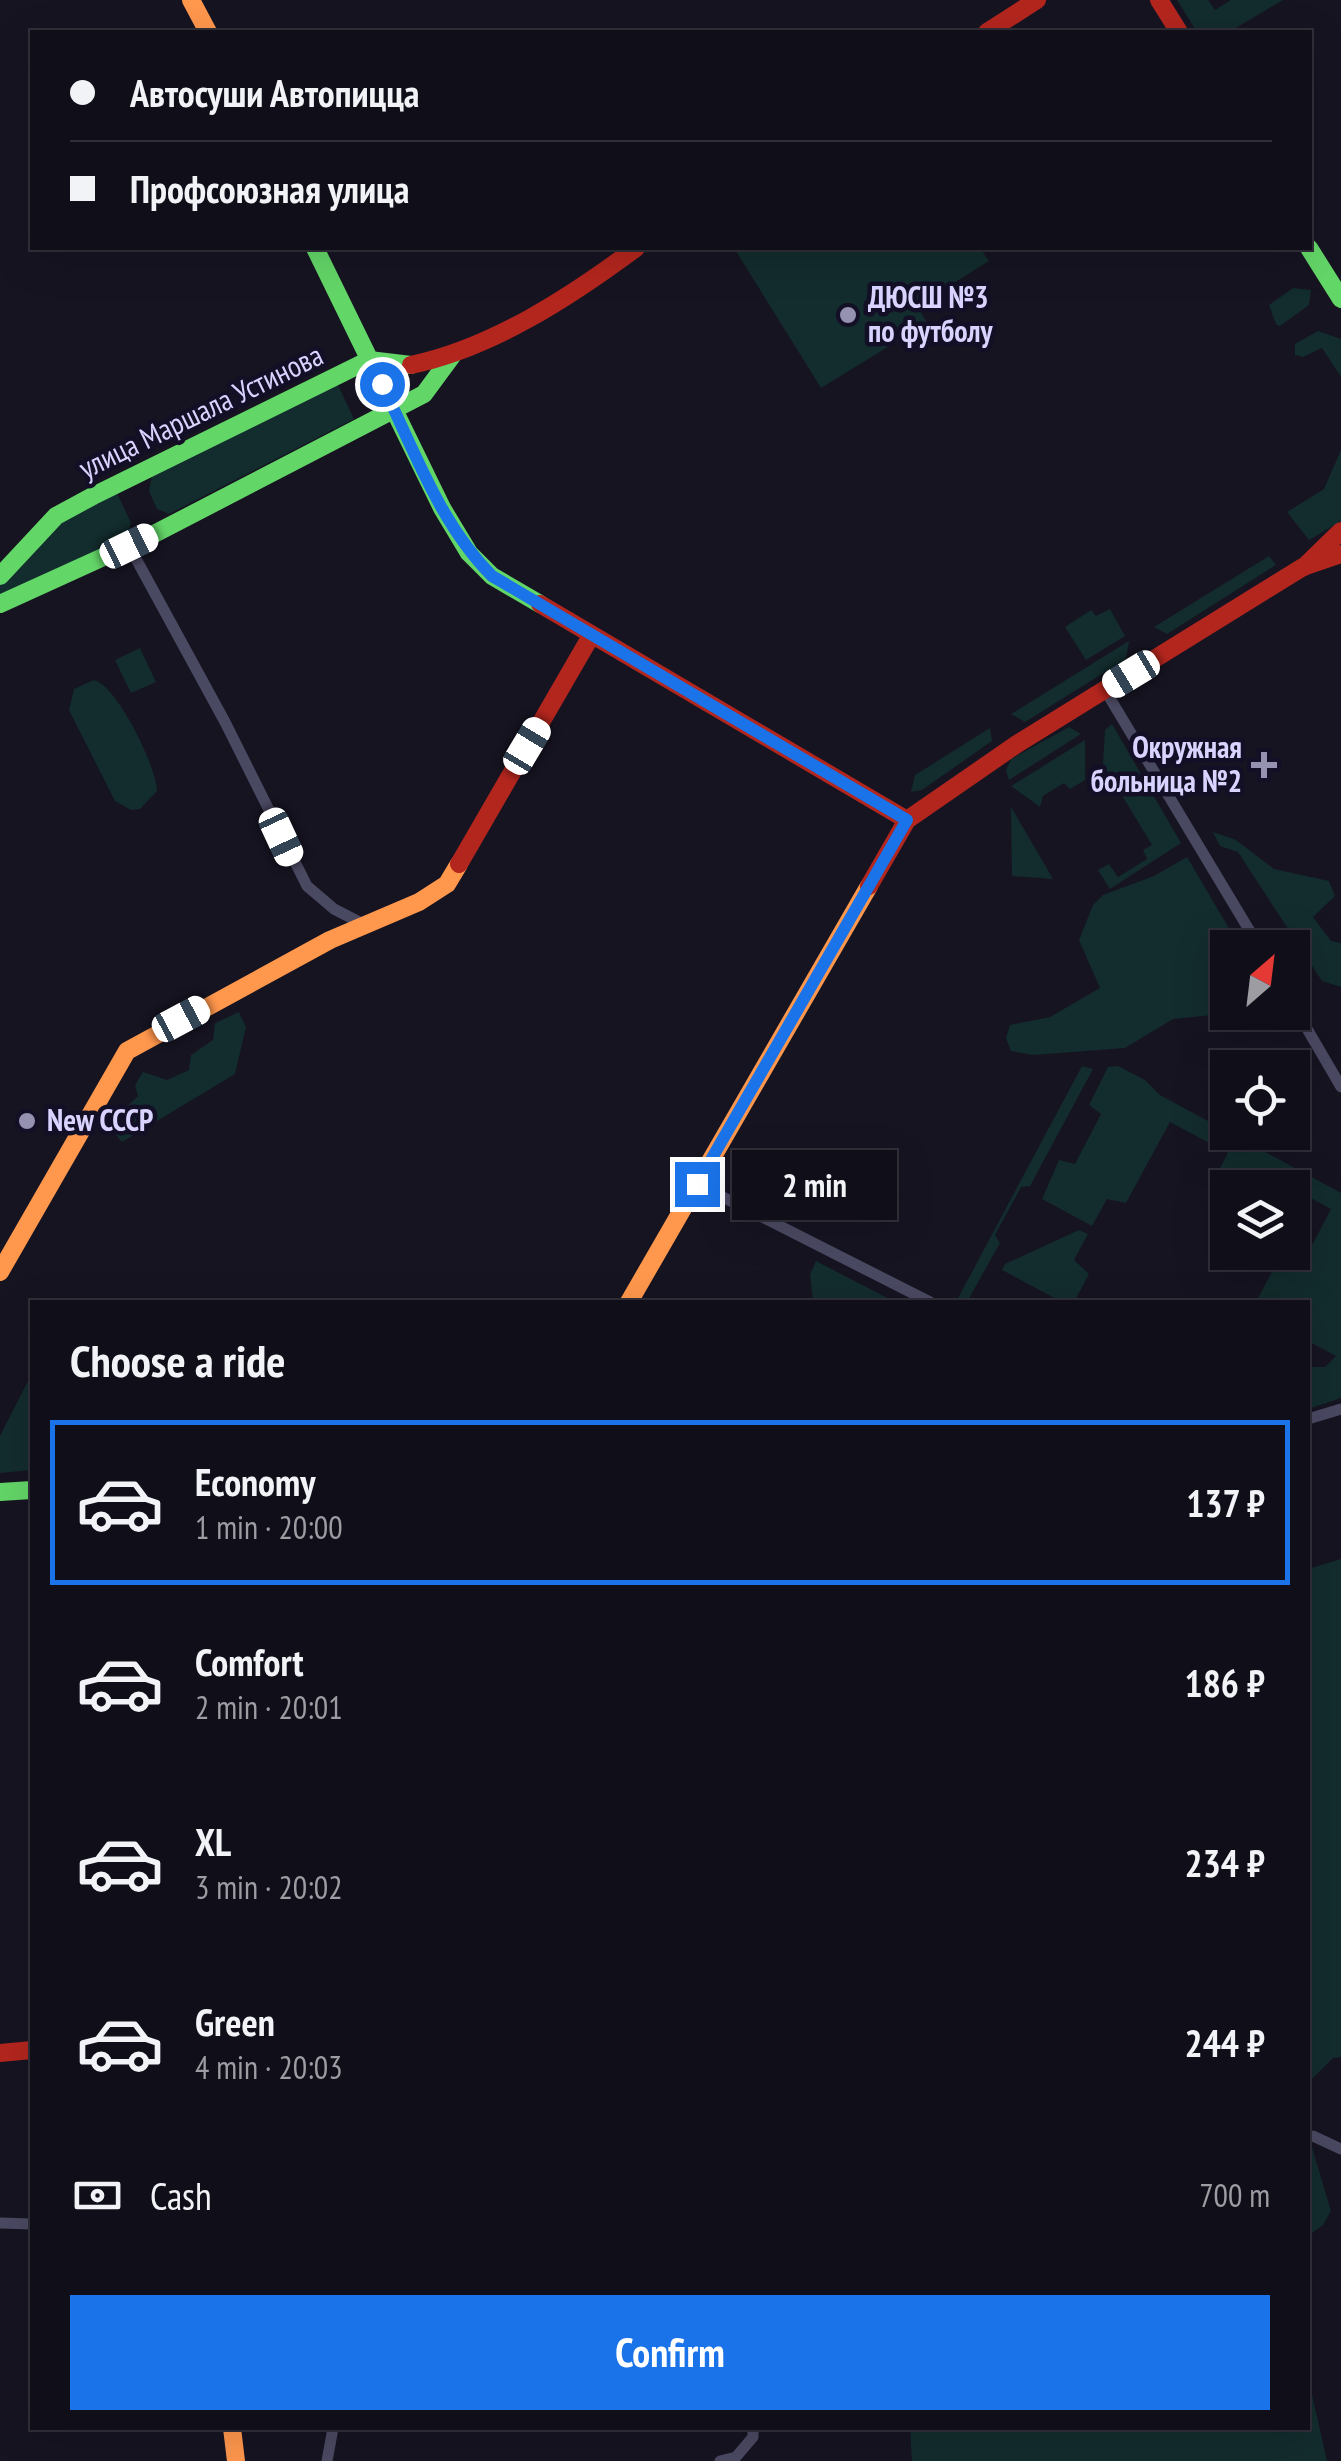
<!DOCTYPE html>
<html lang="en">
<head>
<meta charset="utf-8">
<style>
  :root { --surface:#100f19; --page:#191822; --text:#f1f3f6; --muted:#9c9ca2; --line:#302f38; --accent:#1a73e8 }
  body { margin:0; font-family:"PT Sans Narrow",sans-serif; background:var(--page); color:var(--text); height:100vh; display:flex; flex-direction:column; font-size:38px; white-space:nowrap }
  * { box-sizing:border-box; margin:0 }
  p { font-size:32px; color:var(--muted) }
  .icon { flex:none; width:55px; height:55px; fill:none; stroke:currentColor; stroke-width:2; stroke-linecap:round; stroke-linejoin:round }
  .map { position:relative; flex:1; overflow:hidden }
  .sheet { position:absolute; left:30px; top:1300px; width:1280px; height:1130px; display:flex; flex-direction:column; background:var(--surface); border-radius:0px; box-shadow:0 10px 40px #0002,0 0 0 2px var(--line) }
  .sheet>* { flex:none }
  .guide { position:absolute; left:30px; top:30px; width:1282px; height:220px; border-radius:0px; box-shadow:0 10px 40px #0002,0 0 0 2px var(--line); display:grid; align-content:center; height:220px; padding:0 40px; background:var(--surface) }
  .needle { width:65px; rotate:28deg }
  .fabs { position:absolute; left:1210px; top:930px; display:grid; gap:20px }
  .fabs a { display:grid; place-items:center; width:100px; height:100px; border-radius:0px; background:var(--surface); box-shadow:0 10px 40px #0002,0 0 0 2px var(--line); font-size:50px }
  .end { position:absolute; width:45px; height:45px; margin:-22px; border:12px solid #1a73e8; background:#fff; box-shadow:0 0 0 5px #fff }
  .from { border-radius:50% }
  .bubble { position:absolute; height:70px; border-radius:0px; background:var(--surface); box-shadow:0 10px 40px #0002,0 0 0 2px var(--line); font-size:32px; font-weight:600; line-height:70px; text-align:center }
  .car { position:absolute; width:30px; height:60px; margin:-30px -15px; border-radius:12px; box-shadow:0 0 8px 2px #0007; background:linear-gradient(#fff 24%,#345 0 40%,#fff 0 76%,#345 0 86%,#fff 0) }
  .guide b { display:flex; align-items:center; gap:35px; height:95px; font-size:38px }
  .guide b+b { border-top:2px solid var(--line) }
  .guide i { width:25px; height:25px; background:var(--text) }
  ul { padding:0; list-style:none }
  li { display:flex; align-items:center; gap:30px; height:165px; margin:0 20px 15px; padding:0 20px; border:5px solid transparent; border-radius:0px }
  li div { flex:1 }
  li b { display:block; font-size:38px }
  li em { font-style:normal; font-weight:600 }
  li.on { border-color:var(--accent) }
  li>.icon { width:90px; height:90px; stroke-width:1.5 }
  h2 { padding:0 40px; font-size:45px; line-height:120px }
  .pay { display:flex; align-items:center; gap:25px; height:110px; padding:0 40px; font-size:38px }
  .pay p { margin-inline-start:auto }
  .cta { display:flex; gap:20px; margin-top:auto; padding:20px 40px }
  .cta a { flex:1; height:115px; border-radius:0px; background:var(--accent); color:#fff; font-size:40px; font-weight:600; line-height:115px; text-align:center }
  .map>svg:first-child { display:block }
  .green { fill:#132c2d }
  .lines { fill:none; stroke-linecap:round; stroke-linejoin:round }
  .street { stroke:#4a4962; stroke-width:11 }
  .fast { stroke:#63d668; stroke-width:18 }
  .slow { stroke:#ff974d; stroke-width:18 }
  .jam { stroke:#b3261e; stroke-width:18 }
  .route { stroke:#1a73e8; stroke-width:12 }
  .poi-dot { fill:#9591b1; stroke:#130f26; stroke-width:4 }
  .labels { text-anchor:middle; stroke-width:9; stroke-linejoin:round; paint-order:stroke }
  .poi-label { font-size:30px; font-weight:bold; fill:#d9d4ff; stroke:#130f26; text-anchor:start }
  .street-label { font-size:30px; fill:#d9d4ff; stroke:#130f26 }
</style>
</head>
<body>
<div class="map">
<svg width="1341" height="2461" viewBox="0 0 1341 2461">
  <rect width="100%" height="100%" fill="#161421"/>
  <path class="green" d="M1177 0H1208L1215 10 1231 0H1283L1229 32H1197Z
    M734 248H980L989 261 917 306 927 323 821 388Z
    M1293 288 1311 290 1309 305 1280 326 1276 324 1269 305Z
    M1318 331 1341 339V377L1322 348 1303 357 1295 355V344Z
    M337 383 354 419 169 514 157 509 149 491 152 476Z
    M1341 450V521L1309 540 1287 512 1324 489Z
    M117 493 131 523 126 538 0 595V586L53 524Z
    M1269 556 1276 565 1167 634 1154 627Z
    M1110 609 1125 636 1086 660 1065 627 1091 610 1096 616Z
    M1129 641 1126 659 1025 722 1011 714Z
    M140 648 156 682 131 693 115 660Z
    M94 680C117 685 157 768 157 791L140 809 131 810 115 801 69 710 74 689Z
    M1112 724 1181 843 1110 889 1098 870 1109 864 1118 877 1147 859 1143 850 1152 845 1103 764 1105 730Z
    M1069 727 1081 734 1009 780 1006 770 1011 759Z
    M990 728 992 741 922 790 911 792 915 775Z
    M1085 740V780L1070 789 1064 783 1043 796 1040 807 1011 786Z
    M1011 807 1053 879 1012 876Z
    M1213 832 1236 840 1274 869 1329 881 1335 896 1313 917 1331 941 1341 943V987L1322 981 1238 852 1220 846Z
    M1187 857 1240 947 1228 948 1231 1013 1173 1019 1125 1048 1033 1055 1011 1051 1006 1038 1010 1025 1050 1017 1100 988 1079 940 1093 905 1103 895 1154 876Z
    M239 1012 246 1027 235 1074 122 1142 108 1126 138 1096 135 1085 143 1072 167 1080 189 1070 191 1055 213 1040 215 1023Z
    M1082 1066 1093 1069 1030 1186 1021 1187 995 1235 1000 1243 967 1302H956Z
    M1118 1066 1145 1080 1160 1095 1341 1193V1398L1308 1409V1367H1325L1336 1356 1308 1341V1302H1256L1282 1253 1292 1252 1293 1235 1312 1245 1331 1209 1307 1196 1293 1223 1292 1188H1228L1227 1206 1208 1191 1228 1153 1170 1122 1126 1203 1107 1199 1092 1226 1042 1199 1059 1160 1075 1164 1101 1114 1089 1105 1108 1067Z
    M1079 1230 1088 1234 1074 1260 1089 1274 1074 1302H1062L1002 1270 1005 1264Z
    M816 1261 895 1302H813L810 1275Z
    M32 1373V1470L0 1473V1436Z
    M1341 1559V2057L1333 2058 1313 2078 1308 2077V1569Z
    M1308 2134 1331 2211 1323 2225 1308 2236Z
    M1308 2377 1327 2461H912L910 2428H1308Z"/>
  <g class="lines">
    <path class="street" d="M129 546 225 722 307 886 334 909 363 924
      M1105 690 1260 948
      M1292 1003 1341 1087
      M697 1184 930 1302
      M1308 1419 1341 1409
      M1313 2136 1341 2149
      M0 2223 32 2224
      M327 2461 333 2428
      M720 2461 736 2457 753 2437V2428"/>
    <path class="fast" d="M315 248 442 508 469 553 492 576 540 604
      M1309 248 1341 299
      M0 576 56 516 93 496 369 360 411 365
      M0 604 156 533 424 394 452 356
      M0 1492 32 1490"/>
    <path class="slow" d="M191 0 208 32
      M0 1272 127 1051 330 940 419 902 447 884 459 864
      M629 1302 869 886
      M232 2428 236 2461"/>
    <path class="jam" d="M1159 0 1179 32
      M987 32 1037 0
      M411 365C492 348 570 297 636 248
      M1304 567 1341 531
      M540 604 907 820
      M459 864 591 636
      M869 886 907 820 1017 744 1303 567 1341 554
      M0 2053 32 2050"/>
  </g>
  <g class="lines">
    <path class="route" d="M382 384C414 450 440 524 492 576L907 820 697 1184"/>
  </g>
  <g class="poi-dot">
    <circle cx="848" cy="315" r="10"/>
    <path d="M1259 750h10v10h10v10h-10v10h-10v-10h-10v-10h10z"/>
    <circle cx="27" cy="1121" r="10"/>
  </g>
  <g class="labels">
    <g class="poi-label">
      <text x="868" y="308">ДЮСШ №3<tspan x="868" dy="34">по футболу</tspan></text>
      <text x="1242" y="758" text-anchor="end">Окружная<tspan x="1242" dy="34">больница №2</tspan></text>
      <text x="47" y="1131">New СССР</text>
    </g>
    <g class="street-label">
      <text transform="translate(201 412) rotate(-26)" y="10">улица Маршала Устинова</text>
    </g>
  </g>
</svg>
<div class="fabs">
<a><svg class="needle" viewBox="-14 -14 28 28"><path d="M0-13l5 13h-10z" fill="#e53935"/><path d="M0 13l5-13h-10z" fill="#9c9ca2"/></svg></a>
<a><svg class="icon" aria-label="locate" viewBox="0 0 24 24"><circle cx="12" cy="12" r="6"/><path d="M12 2v4M12 18v4M2 12h4M18 12h4"/></svg></a>
<a><svg class="icon" aria-label="layers" viewBox="0 0 24 24"><path d="M12 4l9 5-9 5-9-5zM3 14l9 5 9-5"/></svg></a>
</div>
<i class="end from" style="left:382px;top:384px"></i>
<i class="end" style="left:697px;top:1184px"></i>
<div class="bubble" style="left:732px;top:1150px;width:165px">2 min</div>
<i class="car" style="left:129px;top:546px;rotate:64deg"></i>
<i class="car" style="left:1131px;top:674px;rotate:239deg"></i>
<i class="car" style="left:527px;top:746px;rotate:31deg"></i>
<i class="car" style="left:281px;top:837px;rotate:155deg"></i>
<i class="car" style="left:181px;top:1019px;rotate:62deg"></i>
<div class="guide">
<b><i class="from"></i>Автосуши Автопицца</b>
<b><i></i>Профсоюзная улица</b>
</div>
<section class="sheet">
<h2>Choose a ride</h2>
<ul>
<li class="on"><svg class="icon" aria-label="car" viewBox="0 0 24 24"><path d="M5 17H2v-5l4-1 3-4h7l3 4 3 1v5h-3M9 17h6M6 11h13"/><circle cx="7" cy="17" r="2"/><circle cx="17" cy="17" r="2"/></svg><div><b>Economy</b><p>1 min · 20:00</p></div><em>137 ₽</em></li>
<li><svg class="icon" aria-label="car" viewBox="0 0 24 24"><path d="M5 17H2v-5l4-1 3-4h7l3 4 3 1v5h-3M9 17h6M6 11h13"/><circle cx="7" cy="17" r="2"/><circle cx="17" cy="17" r="2"/></svg><div><b>Comfort</b><p>2 min · 20:01</p></div><em>186 ₽</em></li>
<li><svg class="icon" aria-label="car" viewBox="0 0 24 24"><path d="M5 17H2v-5l4-1 3-4h7l3 4 3 1v5h-3M9 17h6M6 11h13"/><circle cx="7" cy="17" r="2"/><circle cx="17" cy="17" r="2"/></svg><div><b>XL</b><p>3 min · 20:02</p></div><em>234 ₽</em></li>
<li><svg class="icon" aria-label="car" viewBox="0 0 24 24"><path d="M5 17H2v-5l4-1 3-4h7l3 4 3 1v5h-3M9 17h6M6 11h13"/><circle cx="7" cy="17" r="2"/><circle cx="17" cy="17" r="2"/></svg><div><b>Green</b><p>4 min · 20:03</p></div><em>244 ₽</em></li>
</ul>
<div class="pay"><svg class="icon" aria-label="cash" viewBox="0 0 24 24"><path d="M3 7h18v10H3z"/><circle cx="12" cy="12" r="2"/></svg>Cash<p>700 m</p></div>
<div class="cta"><a>Confirm</a></div>
</section>
</div>
</body>
</html>
